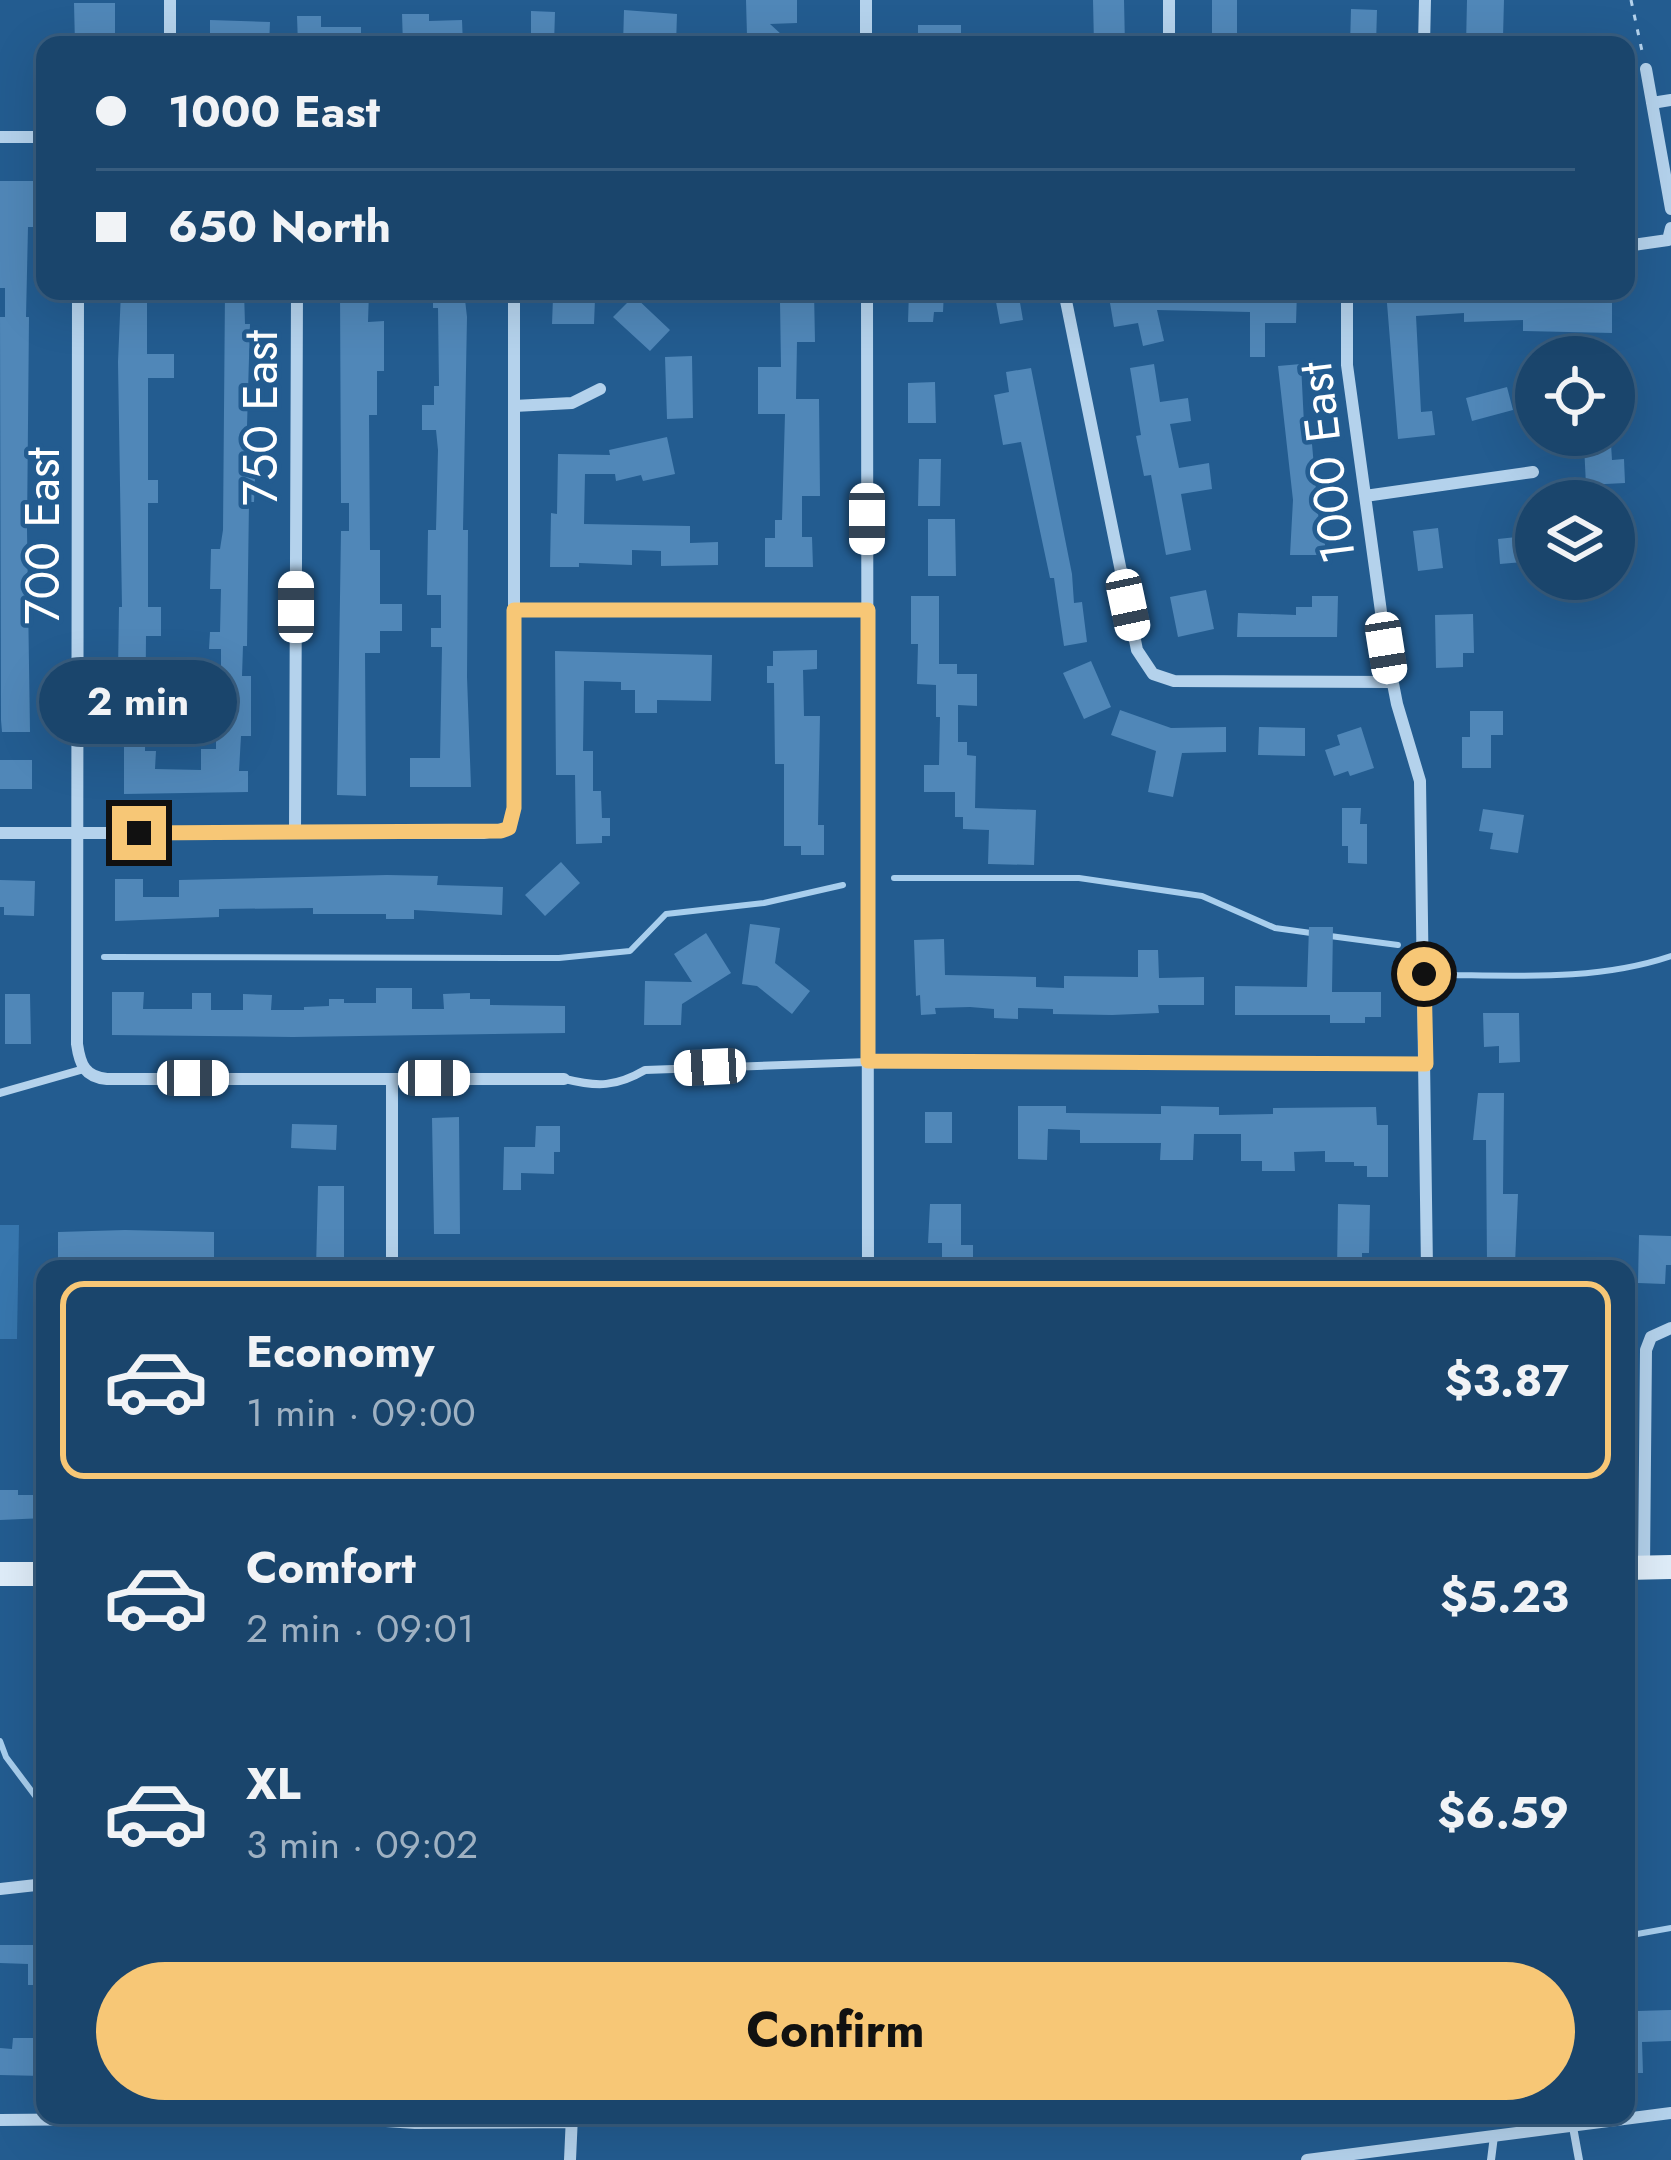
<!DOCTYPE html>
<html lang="en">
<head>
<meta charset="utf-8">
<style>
  :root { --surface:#1a456c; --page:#234c72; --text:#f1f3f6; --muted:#9fb1c2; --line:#385d7f; --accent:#f7c776 }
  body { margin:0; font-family:Jost,sans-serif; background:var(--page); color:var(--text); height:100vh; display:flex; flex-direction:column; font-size:45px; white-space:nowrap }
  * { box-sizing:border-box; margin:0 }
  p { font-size:39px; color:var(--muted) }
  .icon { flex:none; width:66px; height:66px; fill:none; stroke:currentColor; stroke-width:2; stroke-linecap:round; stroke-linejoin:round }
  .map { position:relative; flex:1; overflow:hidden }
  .panel { position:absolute; left:36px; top:1260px; width:1599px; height:864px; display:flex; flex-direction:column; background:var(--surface); border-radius:24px; box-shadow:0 12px 48px #0002,0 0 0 3px var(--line) }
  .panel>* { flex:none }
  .top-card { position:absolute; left:36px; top:36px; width:1599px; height:264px; border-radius:24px; box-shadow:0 12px 48px #0002,0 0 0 3px var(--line); display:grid; align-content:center; height:264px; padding:0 60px; background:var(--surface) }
  .fabs { position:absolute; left:1515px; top:336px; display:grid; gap:24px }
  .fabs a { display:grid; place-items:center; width:120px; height:120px; border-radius:50%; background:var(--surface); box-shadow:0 12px 48px #0002,0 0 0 3px var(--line); font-size:60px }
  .end { position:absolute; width:54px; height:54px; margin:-27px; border:15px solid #f7c776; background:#111; box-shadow:0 0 0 6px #111 }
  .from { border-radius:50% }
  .bubble { position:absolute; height:84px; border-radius:42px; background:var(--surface); box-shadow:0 12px 48px #0002,0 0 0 3px var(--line); font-size:39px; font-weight:700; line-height:84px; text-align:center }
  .car { position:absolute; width:36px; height:72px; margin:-36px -18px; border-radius:15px; box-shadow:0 0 9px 3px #0007; background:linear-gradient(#fff 24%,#345 0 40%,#fff 0 76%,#345 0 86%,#fff 0) }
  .top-card b { display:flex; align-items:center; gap:42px; height:114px; font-size:45px }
  .top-card b+b { border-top:3px solid var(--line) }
  .top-card i { width:30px; height:30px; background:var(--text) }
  ul { padding:21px 0 0; list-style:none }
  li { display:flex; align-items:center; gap:36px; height:198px; margin:0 24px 18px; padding:0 36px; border:6px solid transparent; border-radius:24px }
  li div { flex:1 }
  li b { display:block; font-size:45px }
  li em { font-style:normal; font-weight:700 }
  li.selected { border-color:var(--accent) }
  li>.icon { width:108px; height:108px; stroke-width:1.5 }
  .primary-button { display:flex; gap:24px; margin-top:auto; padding:24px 60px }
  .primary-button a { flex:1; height:138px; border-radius:72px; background:var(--accent); color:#111; font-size:48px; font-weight:700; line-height:138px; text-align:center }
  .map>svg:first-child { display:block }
  .green { fill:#3776ad }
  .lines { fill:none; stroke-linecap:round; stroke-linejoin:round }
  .stream { stroke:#a8ceed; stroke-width:6 }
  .building { fill:#5087b8 }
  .path { stroke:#b4d2ec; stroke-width:3; stroke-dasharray:6 9; stroke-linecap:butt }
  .service { stroke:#b4d2ec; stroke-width:8 }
  .minor { stroke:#b4d2ec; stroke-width:12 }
  .secondary { stroke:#dfedf9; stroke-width:24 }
  .route { stroke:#f7c776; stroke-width:15 }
  .labels { text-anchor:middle; stroke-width:9; stroke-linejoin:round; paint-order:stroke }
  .street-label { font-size:48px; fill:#fff; stroke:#235c90 }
</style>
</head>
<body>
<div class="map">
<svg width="1671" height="2160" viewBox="0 0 1671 2160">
  <rect width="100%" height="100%" fill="#235c90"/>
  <path class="green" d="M0 1225H19L17 1339H0Z"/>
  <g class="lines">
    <path class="stream" d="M894 878H1079L1202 896 1275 928 1311 933
      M1330 936 1398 945
      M104 957 559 958 630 951 666 914 764 903 843 885
      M1450 975C1524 976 1600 980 1671 956
      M0 1741 6 1757 39 1801 45 1804
      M1626 1936 1671 1928"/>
  </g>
  <path class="building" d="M746 0H797V23L770 24 793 45H758L747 36Z
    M1093 0H1124L1125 45H1094Z
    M1212 0H1237V45H1212Z
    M1467 0H1504L1503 37 1495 36V45H1466Z
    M74 3H115V45H75Z
    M1351 9 1377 10 1376 45H1350Z
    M624 10 677 14 676 45H623Z
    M531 11 555 12 554 45H531Z
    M402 14H429V21L462 20 463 45H403Z
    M297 16H321V27H361V45H298Z
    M210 20 270 22 269 45H210Z
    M918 25H961V45H918Z
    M0 181H37V227H28L26 317H29L27 530 30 732H2L1 720 0 317H5V288H0Z
    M121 291H147V354H174V378H148V480H158V503H148V607H161V636H146L145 751H156L155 769 201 770V749H216V711H221V649H209L210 632H220L221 589H210L211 549H220L223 530 225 291H244L245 324H250L246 460H250L249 478H255L254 502H249L247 646H243L242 676H251V736H241L239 771H248V792L124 794V735H117L119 607H122L118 362Z
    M340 291H369L368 322 384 321V371H377V415H369L370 550H380V604H402V631H380V653H365L366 796 337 795 341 531H349V503H341Z
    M433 291H464L467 317 463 530H468L467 677 471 787H410V758H440L442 647H431V628H441V595H427L428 530H436L438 450 436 430H422V405H434V386H439L438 308H433Z
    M794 291H814L815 342H797L796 399H819L820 496H802V537H812L813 567H765V538H775V520H782L785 414H758V367H781L780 302H794Z
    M909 291H944L943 312H934L933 322H908Z
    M994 291H1018L1023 320 1000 324Z
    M1108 291H1138L1141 303 1178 296 1179 291H1297L1296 323H1265V357H1250V312L1157 310 1164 341 1143 346 1138 323 1114 327Z
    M1386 291H1612V333L1523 331V320L1464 322V313L1416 316 1421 412 1432 411 1435 435 1398 439Z
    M634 296 670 330 650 351 613 317Z
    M553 298 595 299 594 324H552Z
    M692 356 693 418 667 419 665 357Z
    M1154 364 1160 402 1188 398 1191 421 1170 424 1179 468 1209 463 1212 489 1181 494 1191 550 1166 555 1151 475 1144 476 1136 436 1141 435 1130 368Z
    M1301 364 1305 444H1312L1320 535H1325V555H1290L1293 500 1278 366Z
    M1031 368 1072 574 1074 603 1082 602 1087 642 1064 646 1054 578H1050L1021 442 1003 445 994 395 1009 392 1006 372Z
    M935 382 936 423H908V383Z
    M1507 387 1513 410 1472 421 1466 398Z
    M667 437 675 474 643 481 641 475 616 481 615 474H585L584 524 690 526V543L718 542V565L661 566V551L632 550V565L579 563V567H550L551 513 557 514 558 454 610 455 609 450Z
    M1611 444 1612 460 1624 459 1625 483 1586 485 1584 445Z
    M919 459H941L940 506H918Z
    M928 519H955L956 576H928Z
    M1438 528 1443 568 1418 571 1413 531Z
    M1536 535V561L1500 564 1498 539Z
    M1206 590 1214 629 1178 637 1170 597Z
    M911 596H939V664H957V674H977V706L958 705V742H967V755L976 756 975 808 1036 810 1034 865 988 864 989 830 963 829V817H955V792H924V765H939L940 717H936V685L917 684 918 644H911Z
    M1312 596H1338L1337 637H1237L1238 613 1296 615V607H1312Z
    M1473 614 1474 653H1463V667L1436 668 1435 615Z
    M817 650V669L803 670 804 716H820L818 825H824V855H801V846H784V764H775L774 683H767V666H773V651Z
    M555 651 712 655 711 701 657 700V713H635V690H621V682L584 681 583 751H593V791H601L602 818H610V836H602V843L576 844 575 775H556Z
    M1091 661 1111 707 1084 719 1063 673Z
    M1120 710 1171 728 1226 727V752L1182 753 1173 797 1148 792 1156 751 1111 735Z
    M1470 711H1503V735H1491V768H1462V737H1470Z
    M1259 727 1305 728V756L1258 755Z
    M1361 727 1374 768 1350 776 1348 771 1334 776 1325 750 1340 745 1337 735Z
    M0 760H32V789H0Z
    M1342 808H1361L1360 824H1367V864L1348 863V846H1342Z
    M1483 809 1524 815 1518 853 1490 849 1493 833 1479 831Z
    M561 862 580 883 545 916 525 895Z
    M387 875 438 876 437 885 503 887 502 915 414 910V919H386V914H313V908L219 909V917L115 921V879H143V897H179V880Z
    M0 880 35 881 34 916 4 915V907H0Z
    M750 924 780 928 775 963 810 991 792 1014 757 986 742 984Z
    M1309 927H1333L1332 992H1381V1017H1365V1023H1330V1015H1235V986L1307 987Z
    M706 933 731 973 682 1004 681 1025H644L645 981 692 982 674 954Z
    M944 939 945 975 1036 977V987L1064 988V976L1138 977V950H1158L1159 978 1204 977V1005H1158L1159 1013 1112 1015 1053 1014V1009L1018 1008V1019L994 1018V1009L970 1007 935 1008 936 1014 921 1015 920 995 916 996 914 940Z
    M376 988H412V1009H444L443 994 470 993V999H490V1005L565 1006V1033L293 1037 112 1035V992H144L143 1009H192V993H211V1010H243V994L272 995 271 1010H304V1007L329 1006V999H344V1003H376Z
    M5 994H30L31 1044H5Z
    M1483 1013H1519L1520 1062 1499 1063V1046L1484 1047Z
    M1478 1093H1504L1503 1194H1518L1515 1264H1487L1486 1140H1473Z
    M1018 1106H1066V1113L1161 1114V1106L1219 1107V1115L1273 1114V1108L1376 1107 1377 1125H1388V1177H1367V1166H1354V1162H1325V1151L1294 1152 1295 1171H1262V1161H1241V1134H1194L1193 1160H1160L1161 1143H1080V1130L1048 1129 1047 1160 1018 1159Z
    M925 1112H952V1143H925Z
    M459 1117 460 1234H434L432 1118Z
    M292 1124 337 1125 336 1150 291 1148Z
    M536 1126H560V1152H554V1174L521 1173V1190H503L504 1147H535Z
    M318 1186H344V1269H316Z
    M930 1204H961V1245H973V1266H942V1243H928Z
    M1338 1204 1370 1205 1369 1253H1362V1269H1337Z
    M125 1230 214 1232V1269H58V1232Z
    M1639 1235 1671 1236V1265H1666L1665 1284 1638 1283Z
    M0 1490H18V1495H45V1518L0 1520Z
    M0 1945H45V1985H28V1964L0 1963Z
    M1671 2010V2041L1642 2042 1643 2073H1626V2035H1637V2011Z
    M13 2038H43L42 2076 0 2075V2048L12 2049Z"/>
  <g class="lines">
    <path class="path" d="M1631 0 1642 51"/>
    <path class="service" d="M565 1079C597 1087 616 1087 645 1070L868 1062
      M0 1093 84 1069
      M1573 2127 1579 2160
      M1491 2160 1494 2136"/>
    <path class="minor" d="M170 0V45
      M866 0V45
      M1169 45V0
      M1424 45 1425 0
      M1646 69 1671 209
      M1652 103 1671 100
      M0 137H45
      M1626 246 1668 240 1671 228
      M78 291 77 1044C80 1065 85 1077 107 1079H564
      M867 291 868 1269
      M1064 291 1137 650 1153 674 1174 681 1392 682
      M1347 291V365L1386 648 1397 704 1420 781 1427 1269
      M514 406 572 403 600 389
      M1365 496 1533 472
      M514 610H868
      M0 833H483L509 828 514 808V291
      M295 833 297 291
      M868 1062 1426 1064
      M392 1079V1269
      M1644 1567 1646 1350 1651 1337 1671 1328
      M0 1889 45 1884
      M0 2120 328 2117 415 2123 572 2122
      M570 2160 572 2116
      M1307 2160 1671 2113"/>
    <path class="secondary" d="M1626 1568 1671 1567
      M0 1574H45"/>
  </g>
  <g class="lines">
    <path class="route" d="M139 833 501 831 509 828 514 808V610H868V1061L1426 1064 1424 974"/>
  </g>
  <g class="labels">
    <g class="street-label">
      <text transform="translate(260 418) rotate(-90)" y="17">750 East</text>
      <text transform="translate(1326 463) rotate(-97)" y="17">1000 East</text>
      <text transform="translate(42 536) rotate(-90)" y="17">700 East</text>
    </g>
  </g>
</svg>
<div class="fabs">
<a><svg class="icon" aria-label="locate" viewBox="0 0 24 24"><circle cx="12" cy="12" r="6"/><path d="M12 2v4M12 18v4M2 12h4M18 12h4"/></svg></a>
<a><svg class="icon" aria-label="layers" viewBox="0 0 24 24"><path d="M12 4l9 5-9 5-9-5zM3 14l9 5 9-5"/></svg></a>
</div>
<i class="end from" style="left:1424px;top:974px"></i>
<i class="end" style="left:139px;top:833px"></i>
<div class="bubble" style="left:39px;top:660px;width:198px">2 min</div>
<i class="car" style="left:867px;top:519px;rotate:180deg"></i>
<i class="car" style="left:1128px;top:605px;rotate:168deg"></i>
<i class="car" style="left:296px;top:607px;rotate:0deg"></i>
<i class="car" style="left:1386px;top:648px;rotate:171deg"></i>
<i class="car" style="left:710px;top:1067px;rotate:267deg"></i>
<i class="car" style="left:193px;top:1078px;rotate:90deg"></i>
<i class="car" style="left:434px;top:1078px;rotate:90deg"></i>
<div class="top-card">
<b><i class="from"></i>1000 East</b>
<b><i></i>650 North</b>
</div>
<section class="panel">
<ul>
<li class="selected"><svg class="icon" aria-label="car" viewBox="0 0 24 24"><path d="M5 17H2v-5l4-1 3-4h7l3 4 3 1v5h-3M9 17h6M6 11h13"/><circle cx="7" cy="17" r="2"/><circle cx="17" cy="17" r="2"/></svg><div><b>Economy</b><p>1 min · 09:00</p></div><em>$3.87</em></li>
<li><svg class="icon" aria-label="car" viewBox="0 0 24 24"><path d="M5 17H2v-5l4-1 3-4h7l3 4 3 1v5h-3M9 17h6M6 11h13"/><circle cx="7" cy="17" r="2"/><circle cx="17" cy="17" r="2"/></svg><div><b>Comfort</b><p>2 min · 09:01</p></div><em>$5.23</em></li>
<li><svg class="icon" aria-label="car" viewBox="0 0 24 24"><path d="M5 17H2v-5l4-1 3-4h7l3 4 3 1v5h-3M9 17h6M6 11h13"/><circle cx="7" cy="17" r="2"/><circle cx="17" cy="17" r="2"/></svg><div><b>XL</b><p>3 min · 09:02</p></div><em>$6.59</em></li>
</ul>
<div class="primary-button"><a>Confirm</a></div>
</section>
</div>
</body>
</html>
